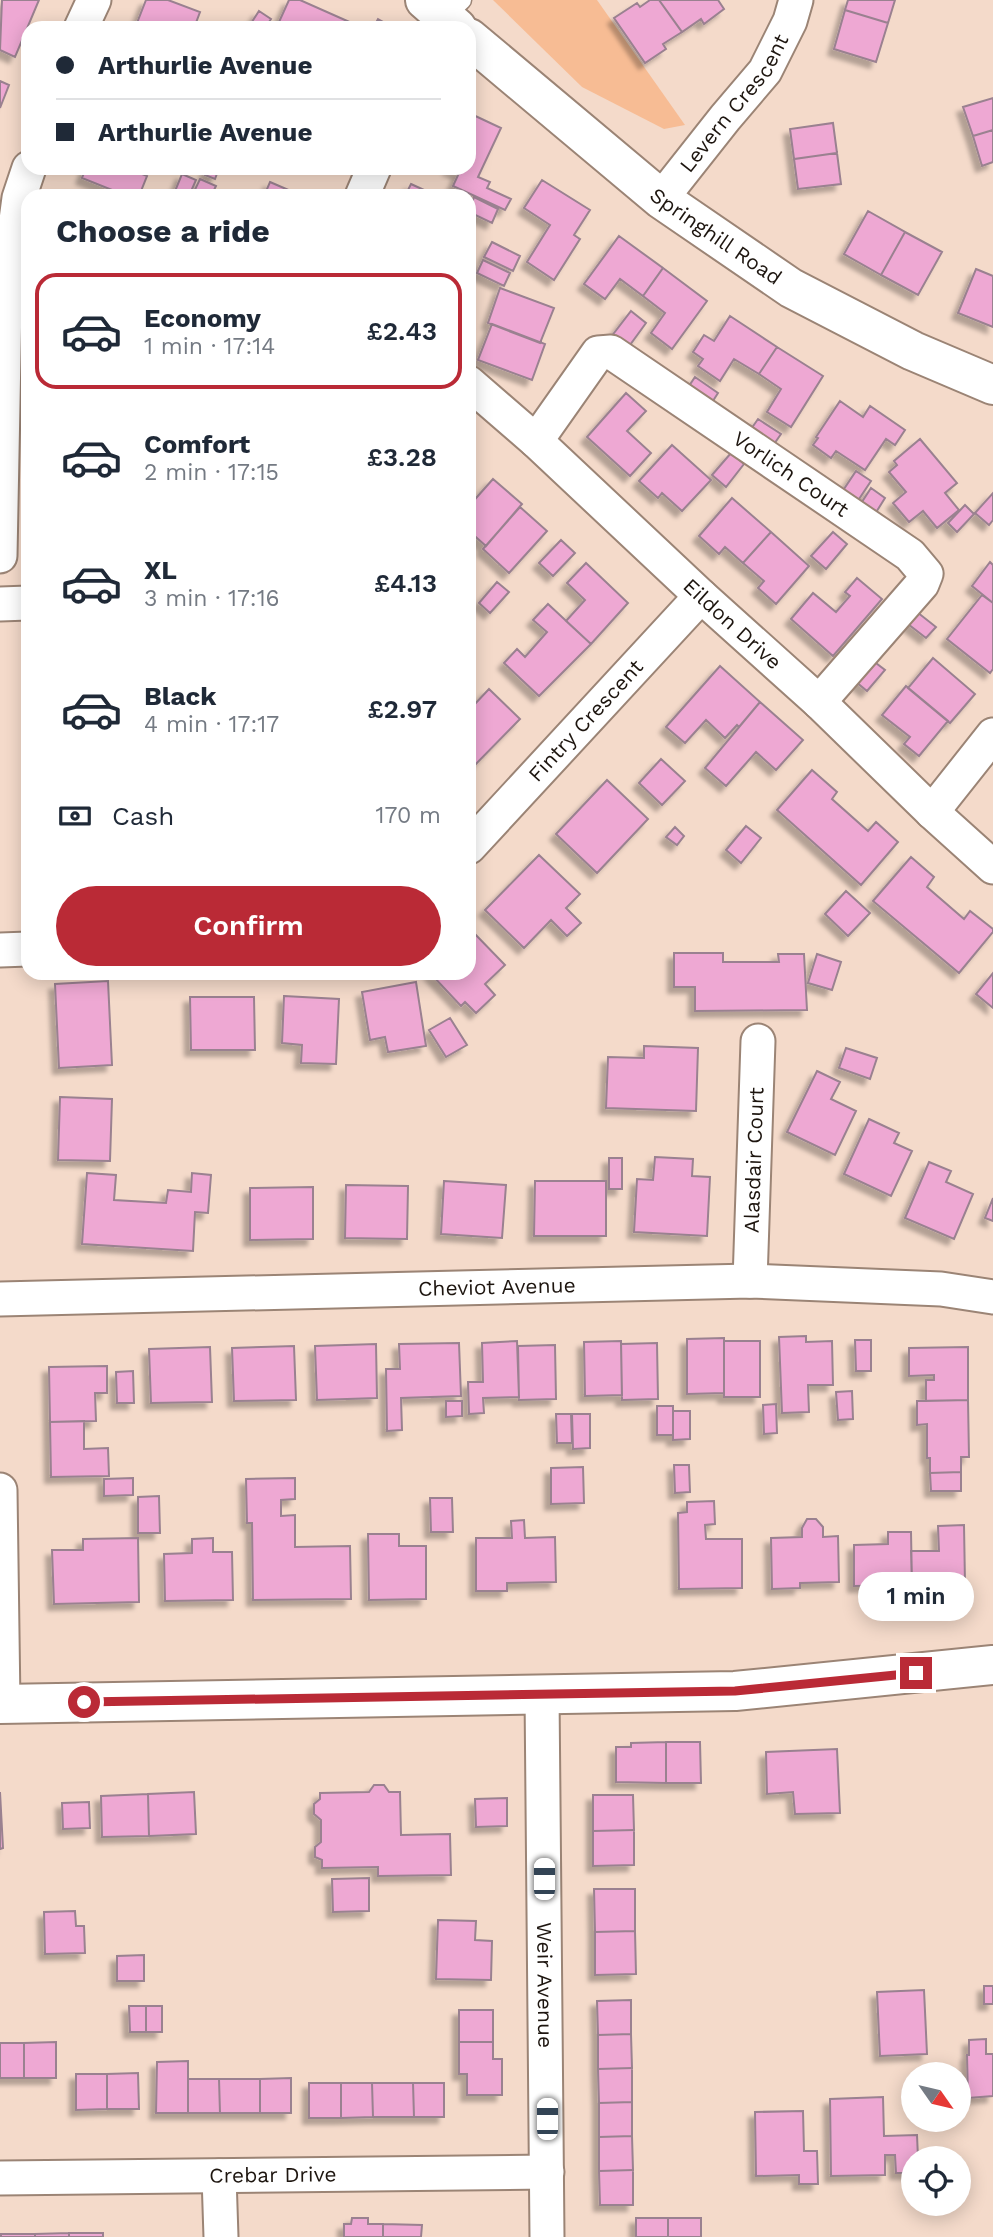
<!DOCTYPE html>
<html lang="en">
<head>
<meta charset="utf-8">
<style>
  :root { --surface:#fff; --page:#f6f6f7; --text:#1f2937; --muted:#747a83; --line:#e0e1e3; --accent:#ba2a36 }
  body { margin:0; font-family:"Work Sans",sans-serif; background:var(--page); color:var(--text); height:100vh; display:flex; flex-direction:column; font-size:26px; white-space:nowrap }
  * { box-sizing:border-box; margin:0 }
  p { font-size:23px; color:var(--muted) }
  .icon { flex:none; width:38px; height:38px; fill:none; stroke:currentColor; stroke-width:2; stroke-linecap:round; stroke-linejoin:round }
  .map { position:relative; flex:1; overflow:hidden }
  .side { position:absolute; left:21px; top:189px; width:455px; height:791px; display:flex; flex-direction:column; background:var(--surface); border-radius:21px; box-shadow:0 4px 18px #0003 }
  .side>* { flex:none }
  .top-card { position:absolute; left:21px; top:21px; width:455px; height:154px; border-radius:21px; box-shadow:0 4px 18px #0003; display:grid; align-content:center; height:154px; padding:0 35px; background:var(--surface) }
  .needle { width:46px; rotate:124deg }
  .fabs { position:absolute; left:901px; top:2062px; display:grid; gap:14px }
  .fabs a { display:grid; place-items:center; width:70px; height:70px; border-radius:50%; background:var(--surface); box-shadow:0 4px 18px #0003; font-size:35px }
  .end { position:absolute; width:32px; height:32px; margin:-16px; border:9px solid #ba2a36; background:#fff; box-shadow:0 0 0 4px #fff }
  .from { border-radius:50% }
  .bubble { position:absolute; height:49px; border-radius:24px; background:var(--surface); box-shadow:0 4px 18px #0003; font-size:23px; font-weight:600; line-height:49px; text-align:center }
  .car { position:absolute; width:21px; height:42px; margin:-21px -10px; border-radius:9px; box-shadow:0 0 5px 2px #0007; background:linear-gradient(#fff 24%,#345 0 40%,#fff 0 76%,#345 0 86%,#fff 0) }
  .top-card b { display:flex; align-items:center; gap:24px; height:66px; font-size:26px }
  .top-card b+b { border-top:2px solid var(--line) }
  .top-card i { width:18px; height:18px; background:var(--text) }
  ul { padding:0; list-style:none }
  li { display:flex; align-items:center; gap:21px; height:116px; margin:0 14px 10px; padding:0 21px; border:4px solid transparent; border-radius:21px }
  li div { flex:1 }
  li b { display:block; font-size:26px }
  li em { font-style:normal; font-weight:600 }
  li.current { border-color:var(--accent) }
  li>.icon { width:63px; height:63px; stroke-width:1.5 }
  h2 { padding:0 35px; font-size:32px; line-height:84px }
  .pay { display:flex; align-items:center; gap:18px; height:77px; padding:0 35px; font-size:26px }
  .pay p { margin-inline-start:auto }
  .action { display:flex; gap:14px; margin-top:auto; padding:14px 35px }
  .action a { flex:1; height:80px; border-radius:42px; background:var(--accent); color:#fff; font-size:28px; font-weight:600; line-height:80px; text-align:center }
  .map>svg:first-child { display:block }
  .green { fill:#f7bc94 }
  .building { fill:#eea8d3; stroke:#9a8190; stroke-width:2; filter:url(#shadow) }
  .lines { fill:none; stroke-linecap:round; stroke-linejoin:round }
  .service-casing { stroke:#9b8475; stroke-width:21 }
  .minor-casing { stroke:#9b8475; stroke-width:37 }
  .tertiary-casing { stroke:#9b8475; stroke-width:42 }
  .service { stroke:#fff; stroke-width:18 }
  .minor { stroke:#fff; stroke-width:33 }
  .tertiary { stroke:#fff; stroke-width:38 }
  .route { stroke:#ba2a36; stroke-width:9 }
  .labels { text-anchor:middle; stroke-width:7; stroke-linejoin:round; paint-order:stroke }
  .street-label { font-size:21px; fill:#1d150f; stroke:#fde9db }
</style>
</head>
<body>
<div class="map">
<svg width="993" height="2237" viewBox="0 0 993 2237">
  <defs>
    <filter id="shadow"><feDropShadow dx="-6" dy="6" stdDeviation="2" flood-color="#0004"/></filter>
  </defs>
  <rect width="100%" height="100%" fill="#f4daca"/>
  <path class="green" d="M493 0H597L685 125 664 129 582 87Z"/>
  <path class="building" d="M2 0H39L15 57 0 50Z
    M146 0H168L200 12 194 28H146L137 23Z
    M289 0H300L363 28H292L279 22Z
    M650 0H659L682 32 663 44 666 49 645 63 614 18 637 3 640 7Z
    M659 0H718L724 9 704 24 701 19 682 32Z
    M848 0H895L888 23 845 10Z
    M845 10 888 23 876 62 834 49Z
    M259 11 271 19 265 28H248Z
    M378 19 394 28H373Z
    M0 81 9 85 0 108Z
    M993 98V130L973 136 963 107Z
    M469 113 501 128 478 177 490 182 487 188 511 199 505 210 453 186 459 173 448 168H469Z
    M833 123 837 153 794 159 790 129Z
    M993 130V162L982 166 973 136Z
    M837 153 841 184 798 189 794 159Z
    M86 168H145L142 174 147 176 139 196H127L82 178Z
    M208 168H219L215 179 205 175Z
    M182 174 196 180 189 196H173Z
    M200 179 216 186 211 196H192Z
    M542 180 590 210 574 235 580 239 554 280 527 262 550 225 524 208Z
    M270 182 300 195V196H264Z
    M411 184 437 196H405Z
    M474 197 498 209 492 223 469 212Z
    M868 211 905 232 881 275 844 254Z
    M905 232 942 252 918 295 881 275Z
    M619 236 663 268 643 296 620 279 605 299 584 284Z
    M492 242 520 256 513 271 484 257Z
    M483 260 510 273 504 286 477 273Z
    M663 268 707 301 672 349 651 333 665 313 643 296Z
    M976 269 993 276V327L958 313Z
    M500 288 554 308 540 343 488 323Z
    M631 311 646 323 627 349 611 337Z
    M730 316 777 347 759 374 734 359 720 381 698 366 703 359 693 352 704 335 714 341Z
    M492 324 545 344 532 380 478 360Z
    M777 347 823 376 791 427 767 412 781 389 759 374Z
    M695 377 718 393 711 404 687 389Z
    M626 393 646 411 627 431 651 453 630 476 587 437Z
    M840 401 863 417 870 406 905 430 895 445 886 439 865 470 836 451 831 458 813 445 818 438 816 437Z
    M758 419 781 434 772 447 749 432Z
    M920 439 957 483 945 493 959 510 937 528 923 511 909 522 893 503 906 492 889 472 897 465 894 461Z
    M672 445 711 480 682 511 662 493 658 498 639 481Z
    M731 453 744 464 726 487 712 475Z
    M856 471 871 481 855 505 840 495Z
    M493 479 522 504 486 546 469 531V506Z
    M871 488 885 498 875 514 860 505Z
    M993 493V520L989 525 975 513Z
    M732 498 771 532 743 563 725 547 719 554 699 536Z
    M965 505 974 514 957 532 948 523Z
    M520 507 547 531 509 573 483 549Z
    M771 532 809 566 776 604 758 588 764 581 743 563Z
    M833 532 847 544 826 569 811 556Z
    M561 540 575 553 553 576 539 563Z
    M990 562 993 565V603L972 586Z
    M586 563 628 603 591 644 566 621 585 600 567 583Z
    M857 578 882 599 833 656 791 619 813 593 836 612 850 596 845 592Z
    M497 582 509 592 490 613 479 603Z
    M982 595 993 603V669L990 673 947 639Z
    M548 604 591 644 539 696 504 663 517 649 525 657 547 632 533 620Z
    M917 612 936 627 926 638 908 624Z
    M933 658 975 694 950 723 908 688Z
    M872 660 885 670 867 691 855 681Z
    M720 666 760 702 739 727 737 725 725 738 706 720 685 743 666 727Z
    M906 686 948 721 919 756 904 744 910 737 882 715Z
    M489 689 520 719 469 771V702L473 706Z
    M760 702 803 740 776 770 756 752 726 786 705 768Z
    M661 759 685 781 662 805 639 783Z
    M812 770 837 792 832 799 868 831 876 822 898 842 861 885 777 810Z
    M607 780 648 819 597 873 556 834Z
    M746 826 761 838 741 863 726 850Z
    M675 827 684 836 677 845 666 837Z
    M539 855 580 894 566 908 581 923 567 936 551 920 524 948 485 910Z
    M911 857 934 877 927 887 964 919 970 911 993 929V932L959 973 873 901Z
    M846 891 870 913 848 936 825 914Z
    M472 931 505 965 485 984 495 995 476 1013 465 1002 461 1006 430 973H469V934Z
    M674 953H723V962H779L778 954H804L807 1010 695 1011V987H674Z
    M817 954 841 962 832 990 808 983Z
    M993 973V1008L976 994Z
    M108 981 112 1065 59 1068 55 984Z
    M416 982 426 1046 388 1052 385 1037 370 1040 362 992Z
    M284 996 339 999 336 1064 301 1063 302 1045 282 1043Z
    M190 997H254L255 1050H191Z
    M450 1018 467 1045 446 1057 429 1030Z
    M644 1046 698 1048 696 1111 606 1108 608 1057 644 1058Z
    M846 1048 877 1058 870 1079 839 1068Z
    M817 1071 840 1082 831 1099 856 1111 835 1155 787 1132Z
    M60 1097 112 1099 110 1161 58 1160Z
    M869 1119 899 1133 894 1143 912 1151 891 1196 844 1174Z
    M655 1157 693 1159 692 1176 710 1177 707 1236 634 1232 637 1179 653 1180Z
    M609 1158H622V1189H609Z
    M929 1162 951 1171 946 1182 973 1194 954 1239 905 1218Z
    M87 1173 116 1175 114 1200 166 1203 168 1190 191 1192 192 1173 211 1175 208 1213 195 1212 193 1251 82 1244Z
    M444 1181 506 1185 502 1238 441 1234Z
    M535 1181H606V1236H534Z
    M346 1185 408 1186 407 1239 345 1238Z
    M313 1187V1239L250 1240V1188Z
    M993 1198V1221L985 1218Z
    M806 1336V1342L832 1341 833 1385H808L809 1412 782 1413 779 1337Z
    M724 1338V1393L687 1394V1339Z
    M855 1340H871V1371H856Z
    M517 1341 519 1397 483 1398 484 1413 469 1414 468 1382H483L482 1343Z
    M621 1341 622 1395 585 1396 584 1342Z
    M724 1341H760V1397H724Z
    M459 1343 461 1396 401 1398 402 1430 387 1431 386 1369H400L399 1344Z
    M657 1343 658 1399 622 1400 621 1344Z
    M376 1344 377 1398 317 1400 315 1346Z
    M555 1345 556 1399 519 1400 518 1346Z
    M294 1346 296 1400 234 1401 232 1348Z
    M210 1347 212 1402 151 1403 149 1349Z
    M968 1347V1400L926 1401V1380H934V1375L909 1376V1348Z
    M107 1366V1393H95L96 1421 50 1422 49 1367Z
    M133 1371 134 1403H117L116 1372Z
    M852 1391 853 1419 838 1420 836 1392Z
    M968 1400 969 1457H961V1472L930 1473V1458H927V1424L917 1425V1401Z
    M446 1401H462V1416L446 1417Z
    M776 1404 777 1433 764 1434 763 1405Z
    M657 1406H673V1435H657Z
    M673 1411H690V1439L673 1440Z
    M556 1414H571L572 1443H557Z
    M572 1414H590V1448L573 1449Z
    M84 1421V1449L108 1448 109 1476 51 1477 50 1422Z
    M674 1465H689L690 1492 675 1493Z
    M583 1467 584 1503 551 1504V1468Z
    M961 1472V1491H931L930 1473Z
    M133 1478V1495L104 1496V1479Z
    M295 1478V1499L281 1500V1516L295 1515V1547L350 1546 351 1599 253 1600 252 1523H247L246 1479Z
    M159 1496 160 1533H138V1497Z
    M430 1498H452L453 1532H431Z
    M714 1501 715 1524 705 1525 706 1539H742V1588L679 1589 678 1513 687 1512V1502Z
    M807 1519H816L823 1527V1537L838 1536 839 1582 800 1583V1588L772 1589 771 1538 802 1537V1528Z
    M524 1520 525 1538 555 1537 556 1582 507 1583V1591H476V1538H512L511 1521Z
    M964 1525 965 1584 912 1585 911 1551H939L938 1526Z
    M888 1532H911L912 1585 854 1586V1545L888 1544Z
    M368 1534H399V1546H426V1599L369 1600Z
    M138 1538 139 1602 54 1604 52 1550H83V1539Z
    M213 1538V1552H232L233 1600 165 1601 164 1554 192 1553V1539Z
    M666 1742V1783L616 1782V1747H631V1743Z
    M666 1742H700L701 1783H666Z
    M837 1749 840 1813 795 1814 793 1792 767 1794 766 1752Z
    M374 1785H384L389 1792H400L401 1835 450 1834 451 1875 378 1876V1867L322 1868V1860L315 1857V1847L321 1842V1820L314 1814V1804L320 1799V1793L369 1792Z
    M0 1792 3 1848 0 1849Z
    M194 1792 196 1834 149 1836 148 1794Z
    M148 1794 149 1836 102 1837 101 1796Z
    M593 1795H633L634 1830 593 1831Z
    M507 1798V1826L476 1827 475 1799Z
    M89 1802 90 1828 63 1829 62 1803Z
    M634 1830V1865L593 1866V1831Z
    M369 1878V1911L333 1912 332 1879Z
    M594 1889H635V1931L595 1932Z
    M75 1911 76 1926H84L85 1953 45 1954 44 1912Z
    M438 1920 476 1921 475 1940 492 1941 491 1980 436 1979Z
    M635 1931 636 1974 595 1975V1932Z
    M144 1955V1981H117V1956Z
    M984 1986H993V2004H984Z
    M924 1990 927 2054 880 2056 877 1992Z
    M631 2000V2034L598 2035 597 2001Z
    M129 2006H146V2032H130Z
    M146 2006H162V2032H146Z
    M459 2010H493V2042H459Z
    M631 2034 632 2068 598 2069V2035Z
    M986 2039V2054H993V2096L968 2098 967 2055H969V2040Z
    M56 2042V2078H24V2043Z
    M459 2042H493V2059H502V2095H467V2074H459Z
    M0 2043H24V2078H0Z
    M188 2061V2113H156L157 2062Z
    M632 2068V2102L599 2103 598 2069Z
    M138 2073 139 2109H107V2074Z
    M76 2074H107V2109L76 2110Z
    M291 2078V2113H260V2079Z
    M188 2079H219L220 2113H188Z
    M219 2079H260V2113H220Z
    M309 2083H341V2118H309Z
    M341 2083H372L373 2117 341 2118Z
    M372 2083H413L414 2117H373Z
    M413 2083H444V2117H414Z
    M883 2097 884 2136 917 2135 918 2158H914V2173H896L895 2155H885V2175L831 2176 830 2099Z
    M632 2102V2136L599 2137V2103Z
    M803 2111 804 2151H817L818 2184H799V2175L756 2176 755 2112Z
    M632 2136 633 2170 599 2171V2137Z
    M633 2170V2205H600L599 2171Z
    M352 2218H368V2224H383V2237H344V2224H351Z
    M636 2218H668V2237H636Z
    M668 2218H701V2237H668Z
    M383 2224 422 2225 421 2237H383Z
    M69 2233V2237H35V2234Z
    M69 2233H103V2237H69Z
    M1 2234H35V2237H1Z"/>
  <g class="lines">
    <defs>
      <path id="service" d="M444 17 462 0"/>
      <g id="minor">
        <path d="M81 28 94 0"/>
        <path d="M362 196 374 168"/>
        <path id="s1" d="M661 199 725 118 765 71 790 21 796 0"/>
        <path id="s2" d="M469 383 536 441 701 596 819 702 932 812 993 867"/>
        <path id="s3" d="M536 441 598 353 611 352 910 555 926 574 922 584 819 702"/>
        <path d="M0 556 5 302 19 198 29 168"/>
        <path d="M0 604 28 603"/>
        <path d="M932 812 993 735"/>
        <path id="s4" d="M469 847 701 596"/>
        <path d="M0 950 28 949"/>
        <path id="s5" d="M750 1281 758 1041"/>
        <path id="s6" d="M0 1299 750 1281 941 1289 993 1297"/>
        <path d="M0 1490 3 1704"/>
        <path id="s7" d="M542 1693 547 2237"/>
        <path d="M219 2176 221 2237"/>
        <path id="s8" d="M0 2178 547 2172"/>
      </g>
      <g id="tertiary">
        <path d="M425 0 457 28"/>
        <path id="s9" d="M469 38 661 199 791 288 913 351 993 385"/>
        <path d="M0 1704 735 1691 993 1665"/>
      </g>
    </defs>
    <use href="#service" class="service-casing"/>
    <use href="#minor" class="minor-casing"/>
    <use href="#tertiary" class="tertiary-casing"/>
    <use href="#service" class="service"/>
    <use href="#minor" class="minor"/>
    <use href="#tertiary" class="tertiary"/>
  </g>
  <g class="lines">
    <path class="route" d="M84 1702 735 1691 916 1673"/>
  </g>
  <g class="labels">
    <g class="street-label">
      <text dy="7" stroke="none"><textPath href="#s1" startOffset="121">Levern Crescent</textPath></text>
      <text dy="7" stroke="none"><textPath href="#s9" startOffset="317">Springhill Road</textPath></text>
      <text dy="7" stroke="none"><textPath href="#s3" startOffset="338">Vorlich Court</textPath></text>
      <text dy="7" stroke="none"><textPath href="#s2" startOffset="357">Eildon Drive</textPath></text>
      <text dy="7" stroke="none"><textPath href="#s4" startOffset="172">Fintry Crescent</textPath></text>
      <text dy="7" stroke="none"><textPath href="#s5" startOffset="121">Alasdair Court</textPath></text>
      <text dy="7" stroke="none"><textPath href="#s6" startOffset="497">Cheviot Avenue</textPath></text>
      <text dy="7" stroke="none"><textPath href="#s7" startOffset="292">Weir Avenue</textPath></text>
      <text dy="7" stroke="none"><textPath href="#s8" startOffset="273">Crebar Drive</textPath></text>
    </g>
  </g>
</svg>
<div class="fabs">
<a><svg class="needle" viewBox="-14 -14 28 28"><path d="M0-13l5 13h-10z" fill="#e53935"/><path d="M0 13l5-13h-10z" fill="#747a83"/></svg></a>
<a><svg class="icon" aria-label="locate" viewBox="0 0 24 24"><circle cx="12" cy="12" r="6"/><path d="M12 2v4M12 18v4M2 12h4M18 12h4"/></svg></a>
</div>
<i class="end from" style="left:84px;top:1702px"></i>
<i class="end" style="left:916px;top:1673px"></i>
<div class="bubble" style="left:858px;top:1572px;width:116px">1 min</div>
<i class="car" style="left:544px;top:1879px;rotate:0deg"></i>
<i class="car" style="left:547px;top:2119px;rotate:0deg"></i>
<div class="top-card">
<b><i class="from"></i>Arthurlie Avenue</b>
<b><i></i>Arthurlie Avenue</b>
</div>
<section class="side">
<h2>Choose a ride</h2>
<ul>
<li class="current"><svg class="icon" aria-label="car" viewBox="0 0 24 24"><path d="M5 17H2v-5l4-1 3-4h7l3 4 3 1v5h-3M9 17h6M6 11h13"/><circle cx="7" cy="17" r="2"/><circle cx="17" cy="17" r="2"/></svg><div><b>Economy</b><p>1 min · 17:14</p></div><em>£2.43</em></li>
<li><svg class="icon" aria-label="car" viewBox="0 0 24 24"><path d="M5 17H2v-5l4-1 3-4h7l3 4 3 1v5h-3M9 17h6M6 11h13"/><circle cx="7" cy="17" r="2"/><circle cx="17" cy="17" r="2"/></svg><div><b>Comfort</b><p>2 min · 17:15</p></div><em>£3.28</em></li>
<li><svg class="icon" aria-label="car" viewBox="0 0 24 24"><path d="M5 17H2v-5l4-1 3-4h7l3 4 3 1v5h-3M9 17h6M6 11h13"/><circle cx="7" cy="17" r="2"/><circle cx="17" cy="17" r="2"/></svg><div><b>XL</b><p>3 min · 17:16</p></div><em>£4.13</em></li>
<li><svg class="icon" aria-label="car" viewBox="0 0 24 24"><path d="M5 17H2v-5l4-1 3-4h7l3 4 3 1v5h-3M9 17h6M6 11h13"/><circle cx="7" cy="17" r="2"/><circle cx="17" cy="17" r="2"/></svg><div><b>Black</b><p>4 min · 17:17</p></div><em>£2.97</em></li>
</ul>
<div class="pay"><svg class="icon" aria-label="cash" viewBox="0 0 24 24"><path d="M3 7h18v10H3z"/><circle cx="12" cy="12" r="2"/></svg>Cash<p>170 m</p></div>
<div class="action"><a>Confirm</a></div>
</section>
</div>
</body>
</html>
